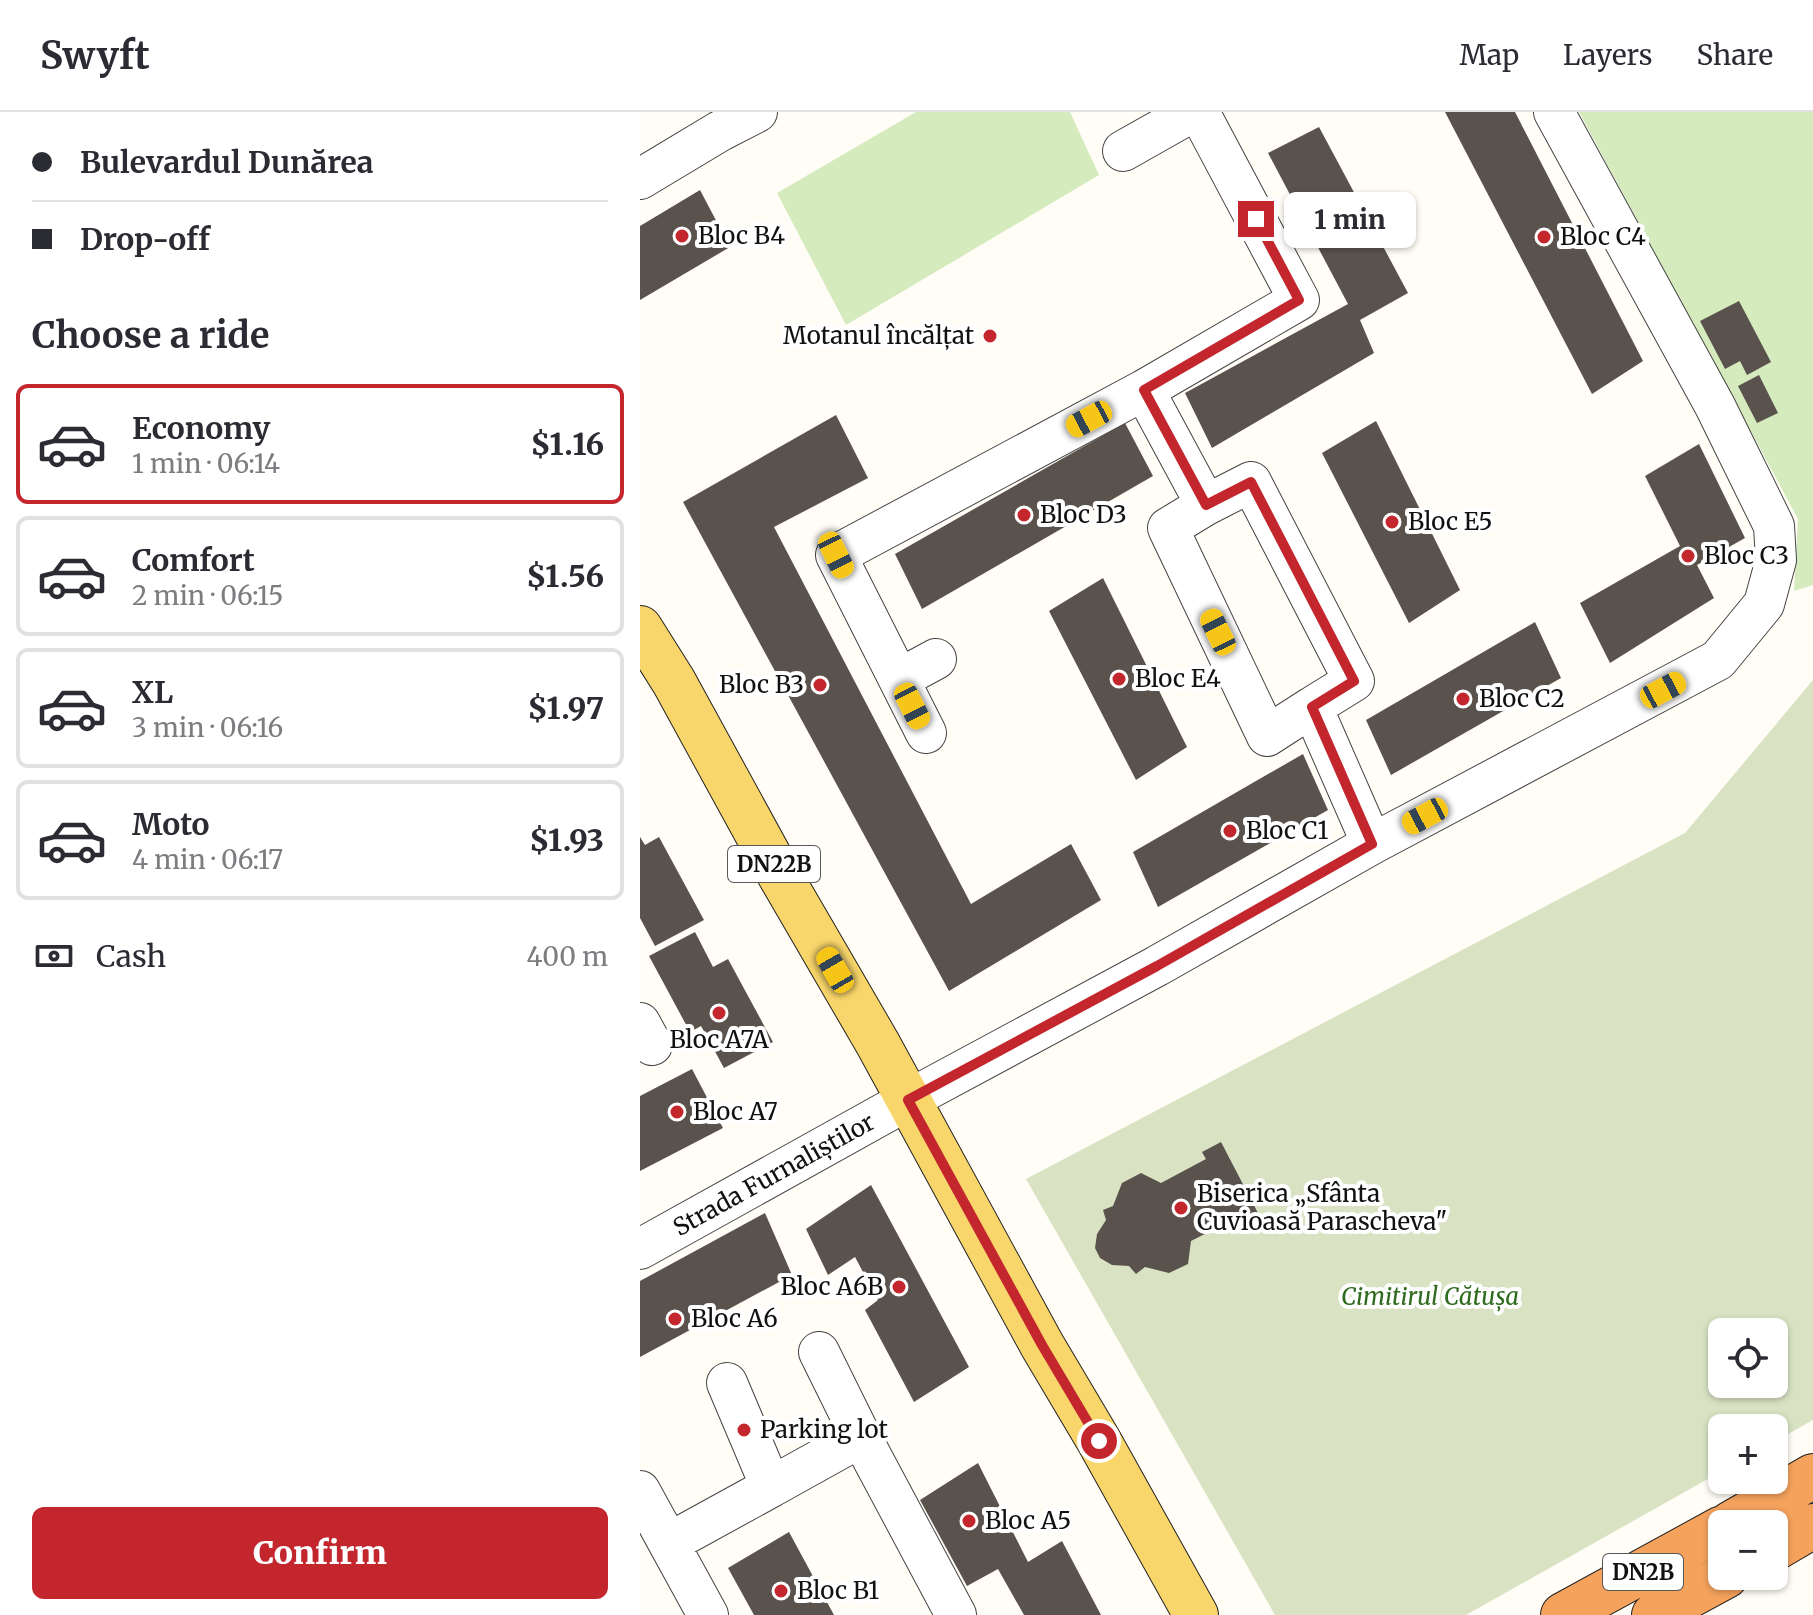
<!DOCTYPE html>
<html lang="en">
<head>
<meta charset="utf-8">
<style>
  :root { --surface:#fff; --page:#f2f2f3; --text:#2b2b33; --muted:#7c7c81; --line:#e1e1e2; --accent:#c4262e }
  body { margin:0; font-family:Merriweather,serif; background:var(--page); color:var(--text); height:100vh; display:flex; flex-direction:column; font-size:30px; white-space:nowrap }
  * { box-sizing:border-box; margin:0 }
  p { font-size:26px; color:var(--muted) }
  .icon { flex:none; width:44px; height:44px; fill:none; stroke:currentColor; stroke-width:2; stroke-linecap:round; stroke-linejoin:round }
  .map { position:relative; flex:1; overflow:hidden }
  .side { display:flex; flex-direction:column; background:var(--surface); width:640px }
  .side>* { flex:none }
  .guide { display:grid; align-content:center; height:176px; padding:0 32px; background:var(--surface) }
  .buttons { position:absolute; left:1068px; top:1206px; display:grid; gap:16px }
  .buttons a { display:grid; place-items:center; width:80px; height:80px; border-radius:12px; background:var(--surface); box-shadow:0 2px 6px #0004; font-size:40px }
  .end { position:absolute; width:36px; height:36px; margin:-18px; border:10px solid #c4262e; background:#fff; box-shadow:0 0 0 4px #fff }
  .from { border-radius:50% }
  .bubble { position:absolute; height:56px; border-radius:12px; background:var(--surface); box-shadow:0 2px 6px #0004; font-size:26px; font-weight:800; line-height:56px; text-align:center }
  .car { position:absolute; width:24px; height:48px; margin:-24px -12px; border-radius:10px; box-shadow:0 0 6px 2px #0007; background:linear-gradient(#f5c518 24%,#345 0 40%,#f5c518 0 76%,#345 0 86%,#f5c518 0) }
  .guide b { display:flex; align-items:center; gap:28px; height:76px; font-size:30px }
  .guide b+b { border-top:2px solid var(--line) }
  .guide i { width:20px; height:20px; background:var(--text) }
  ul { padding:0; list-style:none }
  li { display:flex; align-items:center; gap:24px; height:120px; margin:0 16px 12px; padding:0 16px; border:4px solid var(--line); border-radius:12px }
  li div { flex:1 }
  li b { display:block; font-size:30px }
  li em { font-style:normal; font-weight:800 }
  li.on { border-color:var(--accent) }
  li>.icon { width:72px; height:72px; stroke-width:1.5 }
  h2 { padding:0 32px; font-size:36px; line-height:96px }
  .pay { display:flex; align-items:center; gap:20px; height:88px; padding:0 32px; font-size:30px }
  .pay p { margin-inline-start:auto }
  .primary-button { display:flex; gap:16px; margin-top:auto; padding:16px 32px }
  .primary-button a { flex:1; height:92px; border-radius:12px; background:var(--accent); color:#fff; font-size:32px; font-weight:800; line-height:92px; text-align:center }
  header { display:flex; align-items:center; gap:48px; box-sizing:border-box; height:112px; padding:0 40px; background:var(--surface); border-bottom:2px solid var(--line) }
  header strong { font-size:38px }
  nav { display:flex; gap:44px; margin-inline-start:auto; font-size:28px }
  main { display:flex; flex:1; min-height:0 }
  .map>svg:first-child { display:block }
  .green { fill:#d5ebbd }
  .cemetery { fill:#d9e3c4; fill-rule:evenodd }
  .building { fill:#5a524d }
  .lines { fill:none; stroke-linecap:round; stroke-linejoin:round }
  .minor-casing { stroke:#444; stroke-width:42 }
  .major-casing { stroke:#222; stroke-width:46 }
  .highway-casing { stroke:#222; stroke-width:46 }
  .minor { stroke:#fff; stroke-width:40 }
  .major { stroke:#f9d66b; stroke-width:44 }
  .highway { stroke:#f5a25d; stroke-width:44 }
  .route { stroke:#c4262e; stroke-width:10 }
  .poi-dot { fill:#c4262e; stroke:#fff; stroke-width:3 }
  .labels { text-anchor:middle; stroke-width:8; stroke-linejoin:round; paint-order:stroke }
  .shield { fill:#fff; stroke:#585858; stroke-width:2 }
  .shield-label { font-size:22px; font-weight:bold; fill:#111 }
  .poi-label { font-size:24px; fill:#111; stroke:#fff; text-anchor:start }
  .street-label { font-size:24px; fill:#111; stroke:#fff }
  .park-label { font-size:24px; font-style:italic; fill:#2f6b1f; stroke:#fff }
</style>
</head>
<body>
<header>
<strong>Swyft</strong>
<nav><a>Map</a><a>Layers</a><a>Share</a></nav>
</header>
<main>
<section class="side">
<div class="guide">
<b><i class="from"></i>Bulevardul Dunărea</b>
<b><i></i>Drop-off</b>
</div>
<h2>Choose a ride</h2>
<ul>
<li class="on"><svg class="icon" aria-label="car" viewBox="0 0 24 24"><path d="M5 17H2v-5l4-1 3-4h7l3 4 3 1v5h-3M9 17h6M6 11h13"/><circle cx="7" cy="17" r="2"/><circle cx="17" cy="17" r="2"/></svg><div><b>Economy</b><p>1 min · 06:14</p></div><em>$1.16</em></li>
<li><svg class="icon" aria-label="car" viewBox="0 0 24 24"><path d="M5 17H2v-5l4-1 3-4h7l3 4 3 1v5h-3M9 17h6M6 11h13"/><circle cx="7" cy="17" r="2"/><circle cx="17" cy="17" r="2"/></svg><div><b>Comfort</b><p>2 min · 06:15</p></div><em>$1.56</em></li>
<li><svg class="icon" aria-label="car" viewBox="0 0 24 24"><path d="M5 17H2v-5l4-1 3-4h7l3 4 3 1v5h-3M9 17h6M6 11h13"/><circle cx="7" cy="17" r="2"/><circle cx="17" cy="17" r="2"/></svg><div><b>XL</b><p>3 min · 06:16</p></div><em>$1.97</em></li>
<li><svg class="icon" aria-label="car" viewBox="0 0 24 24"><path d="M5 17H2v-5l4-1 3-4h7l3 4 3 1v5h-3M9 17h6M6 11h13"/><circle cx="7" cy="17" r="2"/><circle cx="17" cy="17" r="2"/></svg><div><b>Moto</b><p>4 min · 06:17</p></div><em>$1.93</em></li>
</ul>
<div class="pay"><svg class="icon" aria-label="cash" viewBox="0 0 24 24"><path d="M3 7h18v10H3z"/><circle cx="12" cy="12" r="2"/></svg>Cash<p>400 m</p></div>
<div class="primary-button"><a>Confirm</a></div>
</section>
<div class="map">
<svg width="1173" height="1503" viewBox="0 0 1173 1503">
  <rect width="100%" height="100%" fill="#fffdf5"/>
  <path class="green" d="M276 0H430L459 63 206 213 137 81Z
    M939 0H1173V473L1154 479 1158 407Z"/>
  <path class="cemetery" d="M1173 568V1308L1134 1330V1316H1082V1359L826 1503H635L386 1067 1045 721ZM1082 1220H1134V1272H1082Z"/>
  <path class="building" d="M805 0H875L1003 249 952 282Z
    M679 15 768 181 720 208 734 241 572 336 545 281 708 192 628 41Z
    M60 78 90 135 0 188V114Z
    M1099 189 1131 250 1107 263 1100 249 1085 257 1060 209Z
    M1119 263 1138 301 1117 311 1098 274Z
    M196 303 228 366 134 415 331 792 431 732 461 788 309 879 43 390Z
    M736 309 820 478 769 511 682 341Z
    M485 311 513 364 282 497 255 442Z
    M1059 332 1105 426 1057 453 1074 486 970 551 940 491 1040 434 1005 364Z
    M463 466 547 635 496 668 409 499Z
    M895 510 921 566 751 663 726 608Z
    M663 642 688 698 518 795 493 740Z
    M0 725 5 733 19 725 64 808 15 834 0 806Z
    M55 820 73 855 88 847 133 930 84 956 61 914 50 920 9 844Z
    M52 957 83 1016 0 1059V984Z
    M581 1030 619 1103 600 1113 596 1106 551 1129 548 1152 529 1161 505 1155 496 1162 489 1154 472 1153 460 1146 455 1136 457 1122 466 1108 463 1098 473 1094 482 1071 501 1061 521 1071 566 1047 562 1040Z
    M231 1073 329 1255 274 1290 225 1198 238 1188 215 1145 188 1163 166 1117Z
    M125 1101 152 1163 0 1245V1169Z
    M338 1351 388 1450 422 1429 461 1503H384L358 1457 327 1474 280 1388Z
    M149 1420 194 1503H114L88 1456Z"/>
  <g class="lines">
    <defs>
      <path id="minor" d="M483 39 552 0
        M0 67 80 19 117 0
        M504 278 566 393 528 416 627 624 672 595
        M566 393 611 370 714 569 672 595 732 732
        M259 567 296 547
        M286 621 196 443 504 278 659 188 559 0
        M0 911 12 933
        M0 1137 268 988 517 854 732 732 1078 548 1124 492 1136 448 1134 414 1075 294 914 0
        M179 1240 221 1325 316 1503
        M87 1271 131 1375 221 1325
        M0 1379 68 1503
        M29 1431 131 1375"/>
      <path id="major" d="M0 516 34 570 138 760 238 932 402 1233 459 1329 556 1503"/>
      <path id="highway" d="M1090 1412 1173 1364
        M1134 1437 1173 1414
        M923 1503 1082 1416
        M1014 1503 1086 1464"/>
    </defs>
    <use href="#minor" class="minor-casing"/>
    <use href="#major" class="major-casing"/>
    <use href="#highway" class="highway-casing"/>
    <use href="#minor" class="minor"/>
    <use href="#major" class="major"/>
    <use href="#highway" class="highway"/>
  </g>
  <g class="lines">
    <path class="route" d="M459 1329 402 1233 268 988 517 854 732 732 672 595 714 569 611 370 566 393 504 278 659 188 616 107"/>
  </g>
  <g class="poi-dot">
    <circle cx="42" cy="124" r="8"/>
    <circle cx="904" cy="125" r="8"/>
    <circle cx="350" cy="224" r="8"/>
    <circle cx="384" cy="403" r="8"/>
    <circle cx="752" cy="410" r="8"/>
    <circle cx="1048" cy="444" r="8"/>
    <circle cx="479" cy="567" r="8"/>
    <circle cx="180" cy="573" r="8"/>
    <circle cx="823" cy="587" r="8"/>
    <circle cx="590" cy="719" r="8"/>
    <circle cx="79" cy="901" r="8"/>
    <circle cx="37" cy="1000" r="8"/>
    <circle cx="541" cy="1096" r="8"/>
    <circle cx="259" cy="1175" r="8"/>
    <circle cx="35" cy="1207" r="8"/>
    <circle cx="104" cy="1318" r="8"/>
    <circle cx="329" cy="1409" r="8"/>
    <circle cx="141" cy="1479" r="8"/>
  </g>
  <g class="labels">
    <g class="shield">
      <rect x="88" y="734" width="92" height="36" rx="6"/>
      <rect x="963" y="1442" width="80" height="36" rx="6"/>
    </g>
    <g class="shield-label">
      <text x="134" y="760">DN22B</text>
      <text x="1003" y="1468">DN2B</text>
    </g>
    <g class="poi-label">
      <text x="58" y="132">Bloc B4</text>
      <text x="920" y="133">Bloc C4</text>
      <text x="334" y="232" text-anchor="end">Motanul încălțat</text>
      <text x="400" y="411">Bloc D3</text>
      <text x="768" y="418">Bloc E5</text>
      <text x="1064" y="452">Bloc C3</text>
      <text x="495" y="575">Bloc E4</text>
      <text x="164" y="581" text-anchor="end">Bloc B3</text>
      <text x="839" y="595">Bloc C2</text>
      <text x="606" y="727">Bloc C1</text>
      <text x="79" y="936" text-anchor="middle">Bloc A7A</text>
      <text x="53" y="1008">Bloc A7</text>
      <text x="557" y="1090">Biserica „Sfânta<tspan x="557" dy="28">Cuvioasă Parascheva"</tspan></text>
      <text x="243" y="1183" text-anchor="end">Bloc A6B</text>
      <text x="51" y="1215">Bloc A6</text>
      <text x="120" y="1326">Parking lot</text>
      <text x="345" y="1417">Bloc A5</text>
      <text x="157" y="1487">Bloc B1</text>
    </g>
    <g class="street-label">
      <text transform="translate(134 1063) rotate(-29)" y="8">Strada Furnaliștilor</text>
    </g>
    <g class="park-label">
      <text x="790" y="1193">Cimitirul Cătușa</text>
    </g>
  </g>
</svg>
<div class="buttons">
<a><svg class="icon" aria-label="locate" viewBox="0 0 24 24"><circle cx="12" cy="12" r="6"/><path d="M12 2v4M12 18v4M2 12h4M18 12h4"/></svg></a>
<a>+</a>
<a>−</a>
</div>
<i class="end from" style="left:459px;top:1329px"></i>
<i class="end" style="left:616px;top:107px"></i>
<div class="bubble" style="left:644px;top:80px;width:132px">1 min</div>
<i class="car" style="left:449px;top:307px;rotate:242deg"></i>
<i class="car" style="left:196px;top:443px;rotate:154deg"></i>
<i class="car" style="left:578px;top:520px;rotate:334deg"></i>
<i class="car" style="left:1023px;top:578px;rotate:62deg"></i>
<i class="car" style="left:272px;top:594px;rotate:153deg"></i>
<i class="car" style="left:785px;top:704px;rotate:242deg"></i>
<i class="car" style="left:195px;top:858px;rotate:330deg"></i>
</div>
</main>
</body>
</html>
